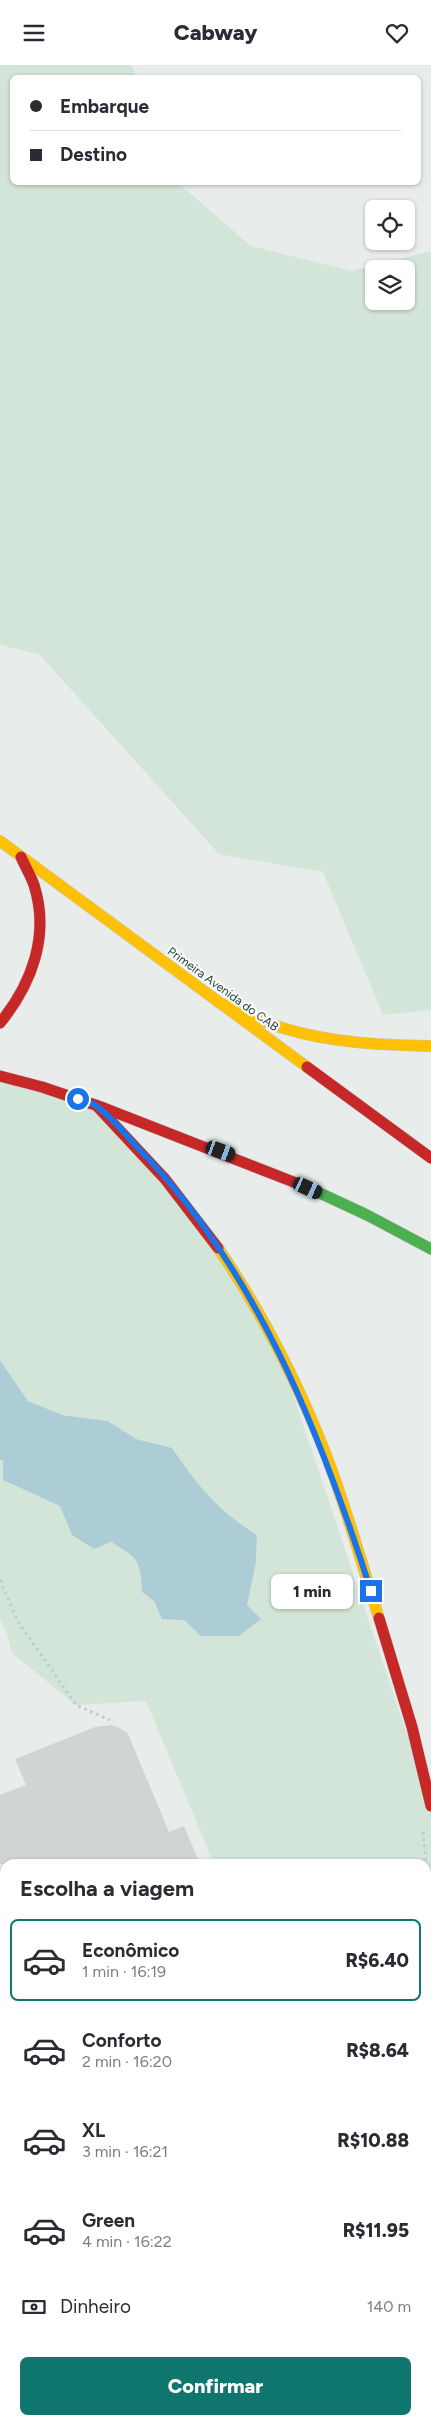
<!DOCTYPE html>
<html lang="pt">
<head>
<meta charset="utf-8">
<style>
  :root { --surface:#fff; --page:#f2f2f3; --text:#2b2b33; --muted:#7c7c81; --line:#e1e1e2; --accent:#0f766e }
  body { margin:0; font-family:Figtree,sans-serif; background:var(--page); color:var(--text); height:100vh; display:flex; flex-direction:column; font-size:19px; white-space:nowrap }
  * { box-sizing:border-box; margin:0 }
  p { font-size:16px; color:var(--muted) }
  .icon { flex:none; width:28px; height:28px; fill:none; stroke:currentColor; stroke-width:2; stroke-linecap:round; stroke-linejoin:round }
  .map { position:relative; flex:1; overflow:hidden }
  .details { position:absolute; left:0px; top:1794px; width:431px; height:566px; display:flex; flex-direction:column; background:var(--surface); border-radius:15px 15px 0 0; box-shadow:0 1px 4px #0004 }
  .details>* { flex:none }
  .banner { position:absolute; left:10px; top:10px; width:411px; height:110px; border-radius:8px; box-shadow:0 1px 4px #0004; display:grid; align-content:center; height:110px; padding:0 20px; background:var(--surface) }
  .fabs { position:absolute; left:365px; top:135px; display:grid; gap:10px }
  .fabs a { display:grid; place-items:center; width:50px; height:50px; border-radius:8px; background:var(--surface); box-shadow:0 1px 4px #0004; font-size:25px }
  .end { position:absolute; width:22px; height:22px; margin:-11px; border:6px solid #1a73e8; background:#fff; box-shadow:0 0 0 2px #fff }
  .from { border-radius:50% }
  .bubble { position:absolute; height:35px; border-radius:8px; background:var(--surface); box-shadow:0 1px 4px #0004; font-size:16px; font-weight:800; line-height:35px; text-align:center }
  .car { position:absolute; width:15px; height:30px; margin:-15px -8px; border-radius:6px; box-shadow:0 0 4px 1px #0007; background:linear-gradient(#222 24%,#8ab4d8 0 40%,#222 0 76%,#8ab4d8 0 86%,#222 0) }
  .banner b { display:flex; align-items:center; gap:18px; height:48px; font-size:19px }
  .banner b+b { border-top:1px solid var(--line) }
  .banner i { width:12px; height:12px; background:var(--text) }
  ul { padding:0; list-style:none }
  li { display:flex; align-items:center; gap:15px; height:82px; margin:0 10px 8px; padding:0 10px; border:2px solid transparent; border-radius:8px }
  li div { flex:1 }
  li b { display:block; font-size:19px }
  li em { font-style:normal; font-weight:800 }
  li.selected { border-color:var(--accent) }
  li>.icon { width:45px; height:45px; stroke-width:1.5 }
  h2 { padding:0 20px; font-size:22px; line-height:60px }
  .pay { display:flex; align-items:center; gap:12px; height:55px; padding:0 20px; font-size:19px }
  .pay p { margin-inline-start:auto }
  .button { display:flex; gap:10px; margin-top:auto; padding:10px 20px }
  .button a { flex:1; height:58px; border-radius:8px; background:var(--accent); color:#fff; font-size:20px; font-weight:800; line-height:58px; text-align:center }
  header { display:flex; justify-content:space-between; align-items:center; height:65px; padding:0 20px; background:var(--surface); font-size:22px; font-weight:800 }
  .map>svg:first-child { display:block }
  .green { fill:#d3e4d8; fill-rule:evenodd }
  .water { fill:#accdd6 }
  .building { fill:#d0d5d3 }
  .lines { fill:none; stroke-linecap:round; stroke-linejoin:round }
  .fast-casing { stroke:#c4c9c7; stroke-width:12 }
  .slow-casing { stroke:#c4c9c7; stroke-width:12 }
  .jam-casing { stroke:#c4c9c7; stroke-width:12 }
  .path { stroke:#c3cbca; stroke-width:3; stroke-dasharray:2.5 4; stroke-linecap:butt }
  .fast { stroke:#4caf50; stroke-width:11 }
  .slow { stroke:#ffc107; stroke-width:11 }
  .jam { stroke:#c62828; stroke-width:11 }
  .rail { stroke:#c9cdcb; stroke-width:4; stroke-dasharray:10 5; stroke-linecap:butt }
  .route { stroke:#1a73e8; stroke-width:6 }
  .labels { text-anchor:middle; stroke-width:4.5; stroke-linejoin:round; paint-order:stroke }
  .street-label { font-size:12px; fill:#263f3a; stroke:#f6faf9 }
</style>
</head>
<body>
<header><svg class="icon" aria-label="menu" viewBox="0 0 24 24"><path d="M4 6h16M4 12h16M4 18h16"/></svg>Cabway<svg class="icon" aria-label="heart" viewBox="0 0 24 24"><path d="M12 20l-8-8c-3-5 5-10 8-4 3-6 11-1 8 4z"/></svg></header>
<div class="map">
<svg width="431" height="2359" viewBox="0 0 431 2359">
  <rect width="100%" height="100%" fill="#e8ecea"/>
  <path class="green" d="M0 0H131L136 12H12V118H178L251 181 352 206 431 186V945L383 950 323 807 219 789 39 589 0 580ZM374 204H406V236H374Z
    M0 1011 96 1040 160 1105 279 1288 431 1741V1882L426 1881V1799H214L146 1636 76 1640 12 1588 7 1568 0 1555V1395L41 1431 61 1441 72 1470C95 1474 132 1476 141 1503 143 1510 142 1520 142 1527L154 1536 162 1553 184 1555 201 1571H239L256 1497 257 1470C216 1444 199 1422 172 1383L136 1374 108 1356 62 1350 28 1336 0 1295Z
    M5 2175V2237L0 2224V2177Z
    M431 2207V2236L426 2243V2214Z
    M0 2270C8 2296 9 2332 0 2358Z"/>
  <path class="water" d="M0 1295 28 1336 62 1350 108 1356 136 1374 172 1383C199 1422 216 1444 257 1470L256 1497 247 1540 261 1554 239 1571H201L184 1555 162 1554 154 1536 142 1527C141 1495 138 1493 111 1477L94 1484 72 1470 60 1441 3 1415V1396L0 1395Z"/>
  <path class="building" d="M111 1660 120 1663 128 1669 169 1767 184 1761 200 1799H0V1730L26 1720 15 1694 95 1662Z"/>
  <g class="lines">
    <defs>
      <path id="fast" d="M309 1123 367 1150 431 1184"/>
      <path id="slow" d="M0 776 307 1002
        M218 937C240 946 263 957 286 964 333 978 382 980 431 981
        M218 1183C261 1246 297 1316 325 1387 346 1441 361 1497 379 1553
        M426 2099 431 2092
        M244 2359 247 2355"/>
      <path id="jam" d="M0 958C32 919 50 870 34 820 31 811 25 801 21 792
        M307 1002 431 1093
        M0 1011 42 1022 104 1043 309 1123
        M96 1040 165 1114 218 1183
        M379 1553 412 1662 431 1741
        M426 1971 431 1951"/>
    </defs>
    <use href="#fast" class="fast-casing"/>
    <use href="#slow" class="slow-casing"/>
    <use href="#jam" class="jam-casing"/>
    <path class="path" d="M0 1515 18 1557 76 1640 110 1655
      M423 1767 426 1799
      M426 1800 431 1845 426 1882
      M426 2184 431 2177
      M426 2200 431 2193
      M186 2359 189 2355
      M306 2359 308 2355
      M316 2359 319 2355"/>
    <use href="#fast" class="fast"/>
    <use href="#slow" class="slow"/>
    <use href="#jam" class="jam"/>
    <path class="rail" d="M426 2269 431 2263
      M426 2302 431 2295
      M363 2359 366 2355
      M386 2359 389 2355"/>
  </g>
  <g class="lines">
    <path class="route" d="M78 1034C84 1036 92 1037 96 1041 111 1051 124 1068 136 1081 256 1202 320 1367 371 1526"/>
  </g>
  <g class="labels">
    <g class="street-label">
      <text transform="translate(223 924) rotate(36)" y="4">Primeira Avenida do CAB</text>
    </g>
  </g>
</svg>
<div class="fabs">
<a><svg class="icon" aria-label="locate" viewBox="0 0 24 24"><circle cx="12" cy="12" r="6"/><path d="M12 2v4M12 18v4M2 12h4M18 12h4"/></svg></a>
<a><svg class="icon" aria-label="layers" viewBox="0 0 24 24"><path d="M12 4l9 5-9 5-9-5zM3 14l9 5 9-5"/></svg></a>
</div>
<i class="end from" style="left:78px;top:1034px"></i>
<i class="end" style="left:371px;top:1526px"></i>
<div class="bubble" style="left:271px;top:1509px;width:82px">1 min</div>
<i class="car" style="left:221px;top:1086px;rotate:110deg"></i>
<i class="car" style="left:308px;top:1123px;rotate:115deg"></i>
<div class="banner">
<b><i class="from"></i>Embarque</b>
<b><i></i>Destino</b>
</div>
<section class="details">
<h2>Escolha a viagem</h2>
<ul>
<li class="selected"><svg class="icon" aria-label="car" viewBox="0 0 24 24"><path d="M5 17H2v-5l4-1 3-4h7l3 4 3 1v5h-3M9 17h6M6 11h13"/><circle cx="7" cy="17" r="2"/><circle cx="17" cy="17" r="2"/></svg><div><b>Econômico</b><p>1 min · 16:19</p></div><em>R$6.40</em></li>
<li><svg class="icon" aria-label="car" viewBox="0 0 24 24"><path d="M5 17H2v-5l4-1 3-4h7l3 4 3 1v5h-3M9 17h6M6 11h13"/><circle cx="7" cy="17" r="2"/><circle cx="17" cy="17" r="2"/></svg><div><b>Conforto</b><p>2 min · 16:20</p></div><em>R$8.64</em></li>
<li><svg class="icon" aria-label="car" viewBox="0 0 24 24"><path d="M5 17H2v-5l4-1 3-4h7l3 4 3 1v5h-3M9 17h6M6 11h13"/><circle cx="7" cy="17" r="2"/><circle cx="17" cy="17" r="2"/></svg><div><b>XL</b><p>3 min · 16:21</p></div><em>R$10.88</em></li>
<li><svg class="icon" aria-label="car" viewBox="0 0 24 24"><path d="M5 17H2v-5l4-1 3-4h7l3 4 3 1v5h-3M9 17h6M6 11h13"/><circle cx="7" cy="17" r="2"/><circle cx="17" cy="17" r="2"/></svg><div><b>Green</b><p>4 min · 16:22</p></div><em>R$11.95</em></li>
</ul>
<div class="pay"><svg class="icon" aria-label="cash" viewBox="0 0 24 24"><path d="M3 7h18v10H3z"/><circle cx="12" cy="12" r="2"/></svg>Dinheiro<p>140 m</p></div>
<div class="button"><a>Confirmar</a></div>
</section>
</div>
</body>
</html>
